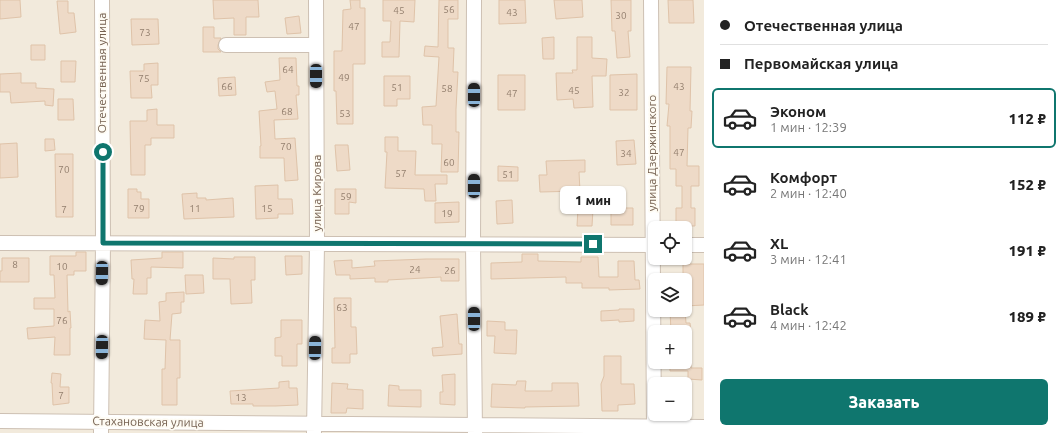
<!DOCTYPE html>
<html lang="ru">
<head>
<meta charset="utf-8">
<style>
  :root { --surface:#fff; --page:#f6f6f6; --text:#222; --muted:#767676; --line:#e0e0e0; --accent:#0f766e }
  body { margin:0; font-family:Ubuntu,sans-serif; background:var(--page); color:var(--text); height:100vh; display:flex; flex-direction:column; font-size:15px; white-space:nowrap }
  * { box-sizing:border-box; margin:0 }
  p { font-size:13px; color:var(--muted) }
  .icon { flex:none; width:22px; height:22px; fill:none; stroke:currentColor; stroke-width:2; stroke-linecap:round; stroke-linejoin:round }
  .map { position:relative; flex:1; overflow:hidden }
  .panel { display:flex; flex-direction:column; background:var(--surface); width:360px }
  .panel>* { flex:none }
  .top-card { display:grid; align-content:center; height:88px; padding:0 16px; background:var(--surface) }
  .fabs { position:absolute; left:648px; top:221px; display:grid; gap:8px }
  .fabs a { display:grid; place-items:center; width:44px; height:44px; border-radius:6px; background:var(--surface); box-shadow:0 1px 3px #0004; font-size:20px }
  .end { position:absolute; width:18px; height:18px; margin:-9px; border:5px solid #0f766e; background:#fff; box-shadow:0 0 0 2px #fff }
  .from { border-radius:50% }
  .bubble { position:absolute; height:28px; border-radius:6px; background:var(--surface); box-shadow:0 1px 3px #0004; font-size:13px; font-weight:800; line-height:28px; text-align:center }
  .car { position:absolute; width:12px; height:24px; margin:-12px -6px; border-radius:5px; box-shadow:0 0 3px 1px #0007; background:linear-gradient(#222 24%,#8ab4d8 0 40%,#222 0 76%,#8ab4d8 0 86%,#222 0) }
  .top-card b { display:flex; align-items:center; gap:14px; height:38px; font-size:15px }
  .top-card b+b { border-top:1px solid var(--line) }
  .top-card i { width:10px; height:10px; background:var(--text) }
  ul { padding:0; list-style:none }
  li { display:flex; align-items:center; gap:12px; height:60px; margin:0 8px 6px; padding:0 8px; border:2px solid transparent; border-radius:6px }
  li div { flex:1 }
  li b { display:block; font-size:15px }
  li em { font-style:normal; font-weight:800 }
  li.selected { border-color:var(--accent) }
  li>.icon { width:36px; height:36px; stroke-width:1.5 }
  .primary-button { display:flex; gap:8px; margin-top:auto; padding:8px 16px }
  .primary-button a { flex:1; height:46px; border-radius:6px; background:var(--accent); color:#fff; font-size:16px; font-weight:800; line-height:46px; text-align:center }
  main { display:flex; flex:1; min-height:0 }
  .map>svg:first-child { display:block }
  .residential { fill:#f2eadc; fill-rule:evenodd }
  .building { fill:#eedac7; stroke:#dfc3a9 }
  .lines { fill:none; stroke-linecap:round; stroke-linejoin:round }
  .minor-casing { stroke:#cdc0b3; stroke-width:16 }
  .minor { stroke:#fff; stroke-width:14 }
  .route { stroke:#0f766e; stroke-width:5 }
  .labels { text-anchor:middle; stroke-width:3.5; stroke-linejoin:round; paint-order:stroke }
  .number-label { font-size:10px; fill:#937f6e }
  .street-label { font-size:12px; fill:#756151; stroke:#fefbf3 }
</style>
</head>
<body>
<main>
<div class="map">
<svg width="704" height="433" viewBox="0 0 704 433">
  <rect width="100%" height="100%" fill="#fbf7ed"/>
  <path class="residential" d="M0 0H704V433H0ZM655 228H685V258H655ZM655 280H685V310H655ZM655 332H685V362H655ZM655 384H685V414H655Z"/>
  <path class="building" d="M0 0H20L21 17 0 19Z
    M213 0H258L259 17H246V35H234V18L214 19Z
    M350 0H360V8H365V64H353V124H337L336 91H334V51H342L343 10 351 9Z
    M383 0H415L414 22 400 21 399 57H382V42H390L391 21H383Z
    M439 0H458V19H448V48H454L453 72H458L456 109V132H459L458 172H441L442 144H432V125H423L422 107 436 106 439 57 424 56 425 46 438 47Z
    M499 0H525L526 23 499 24Z
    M554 0H582L583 17 556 19Z
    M611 0H631V31H628L630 57 617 58 615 31H612Z
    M668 0H693L694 23H669Z
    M57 1H68V13H74L76 32 60 34Z
    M299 16 301 33 287 34 285 18Z
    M131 19H158L159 44 132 45Z
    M203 27H214V38H221L218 45V49L221 52H203Z
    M554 37V59H543L542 38Z
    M577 37H592V58L607 59 606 76H592L593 107 574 108 573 99 557 100 556 73H573L572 70H577Z
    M31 45H45V60H31Z
    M279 58H296L297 86H299V95H296L298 119 274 120 275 139 295 138 298 180 285 181 284 158H260V146H261L259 111 277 109 275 91 267 92 265 82 280 80Z
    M61 61H76L75 82H61Z
    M158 63V85H151L152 98H131L130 71H144V64Z
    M667 67H691L690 111H692L691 128H688L687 166H699V186H691V208H695V226H676V208H682V186H676V169H670V126H667L669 104H666Z
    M21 73V83H36V88L54 89 53 106 45 105V101L11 103 10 92H0V74Z
    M637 74V110H610V75Z
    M498 75H525V110H498Z
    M384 76H410V99H397V106H384Z
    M235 77 236 95 219 96 218 78Z
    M58 99H73L74 120H58Z
    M157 109V125H174V138H151V145H145V175H131L130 121H147V110Z
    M385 137H398V151H416L415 175H447V184H435L436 201H425L424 189 385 188 387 152H385Z
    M45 139H54L55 150 45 151Z
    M634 140 636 164 617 165 616 141Z
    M17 143 18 177 0 178V144Z
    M335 145H348L350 170 337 171Z
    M55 154H73V217H56Z
    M585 160V172H579L580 191 540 192 539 175H547L546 161Z
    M498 166 518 167V181H498Z
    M278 185V199H292L293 214H278V218L256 219 255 186Z
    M128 189H137V192H141V199H149V218H128Z
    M335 189H356V203L349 202V214H335Z
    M197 193V198H206V200L233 198 234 217 184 219 182 194Z
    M512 200 513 223 497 224 496 201Z
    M459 202V222L435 223V203Z
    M578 208 593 209 592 226H577Z
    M611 208H633V225H611Z
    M76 252H86V271H74V275H67L68 312 70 311 71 328H70V355H54L55 337 28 339 27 328 54 326V309H34V298H55L54 275H50V256H76Z
    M162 252H183V268L151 267V278H147V294H133L134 279H132L131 260 162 258Z
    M522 254H538V261L581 262V257H598L599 277H618V261H634L635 280H639L640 289 609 290V288H582V283H566V277L491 279V263L522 262Z
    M285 256H302V274L286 275Z
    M234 257H255V280H251L252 303 231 304 230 279H213V258L234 259Z
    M2 258H29V282H0V271H2Z
    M426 259H459V281H441V277L388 280V282H375V278L350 279V275H336L334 261 352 260V268L375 266 374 261Z
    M683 264H704V305L685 306V280H683Z
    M185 275H203L204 293 186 294Z
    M184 292V302H181V313L172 314 170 340H180V378H177V405H162V369H165L166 340 144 339 145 320 160 321 159 302 166 301V293Z
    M334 298H351V327H356L357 354H350V363H332V348H335Z
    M619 309H634V321L619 322V320L601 321V311L619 310Z
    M670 310H685L686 323H690L691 332H671Z
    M457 314 459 344H462V354L433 356 432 348 443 347 440 316Z
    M281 320H302V344H297V366H282V356H275V338L281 337Z
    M487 321 505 322V330H517L516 354 494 353 495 336H487Z
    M604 356H621V384H634L635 404 618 405V411H602L601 384 604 376Z
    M670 362H691V368H702V380L688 379V371H670Z
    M52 373 61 374 60 387H69V403L53 405 52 383H51Z
    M455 374V405L440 404V392H443L442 375Z
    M289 381V388H297L298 405 275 406H253V404H231L230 391 279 388V382Z
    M517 381H526L525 391H552V383H578L579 406 525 407V408L491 407 492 384 516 385Z
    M332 383 348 384 347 389 363 390V409L347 408 346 413H331Z
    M389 385 399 386V390H421V407L388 406Z"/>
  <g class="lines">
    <defs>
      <path id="minor" d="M474 0 473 244 475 433
        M651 0 654 427
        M226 45H316
        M0 243 655 245
        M685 245H704
        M0 421 704 427
        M314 432 317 244 316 0
        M101 433 103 243 102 0"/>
    </defs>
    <use href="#minor" class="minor-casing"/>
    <use href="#minor" class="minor"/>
  </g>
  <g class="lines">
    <path class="route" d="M103 152V243L593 244"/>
  </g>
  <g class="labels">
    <g class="number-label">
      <text x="449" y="13">56</text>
      <text x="399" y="14">45</text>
      <text x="512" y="16">43</text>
      <text x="621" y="19">30</text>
      <text x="354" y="30">47</text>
      <text x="145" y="36">73</text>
      <text x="288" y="73">64</text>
      <text x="344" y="81">49</text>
      <text x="144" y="82">75</text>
      <text x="227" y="90">66</text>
      <text x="679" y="90">43</text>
      <text x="397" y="91">51</text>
      <text x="447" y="92">58</text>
      <text x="574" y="94">45</text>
      <text x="624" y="96">32</text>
      <text x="512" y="97">47</text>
      <text x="287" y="115">68</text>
      <text x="345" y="117">53</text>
      <text x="286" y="150">70</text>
      <text x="679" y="156">47</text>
      <text x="626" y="157">34</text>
      <text x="449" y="166">60</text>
      <text x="64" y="173">70</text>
      <text x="401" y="177">57</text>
      <text x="508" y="178">51</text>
      <text x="346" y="200">59</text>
      <text x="139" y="212">79</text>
      <text x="195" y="212">11</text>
      <text x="267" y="212">15</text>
      <text x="64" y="213">7</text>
      <text x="447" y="217">19</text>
      <text x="15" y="268">8</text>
      <text x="62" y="270">10</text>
      <text x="415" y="273">24</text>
      <text x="450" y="274">26</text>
      <text x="342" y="311">63</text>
      <text x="62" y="324">76</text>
      <text x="61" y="399">7</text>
      <text x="241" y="401">13</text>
    </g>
    <g class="street-label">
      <text transform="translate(102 73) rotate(-90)" y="4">Отечественная улица</text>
      <text transform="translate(652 153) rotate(-90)" y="4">улица Дзержинского</text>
      <text transform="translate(317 193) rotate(-90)" y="4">улица Кирова</text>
      <text transform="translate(148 422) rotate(1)" y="4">Стахановская улица</text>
    </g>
  </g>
</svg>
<div class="fabs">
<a><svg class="icon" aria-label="locate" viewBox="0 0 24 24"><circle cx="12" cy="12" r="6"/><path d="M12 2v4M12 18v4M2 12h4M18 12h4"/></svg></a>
<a><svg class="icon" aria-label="layers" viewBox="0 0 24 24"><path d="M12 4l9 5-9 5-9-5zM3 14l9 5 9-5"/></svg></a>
<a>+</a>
<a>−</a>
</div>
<i class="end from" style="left:103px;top:152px"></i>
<i class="end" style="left:593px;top:244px"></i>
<div class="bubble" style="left:560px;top:186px;width:66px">1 мин</div>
<i class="car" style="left:316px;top:76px;rotate:180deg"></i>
<i class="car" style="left:474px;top:95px;rotate:0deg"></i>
<i class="car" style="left:474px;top:186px;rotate:0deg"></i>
<i class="car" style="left:102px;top:273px;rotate:181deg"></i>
<i class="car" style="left:474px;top:319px;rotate:0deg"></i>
<i class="car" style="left:102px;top:347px;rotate:181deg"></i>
<i class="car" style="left:315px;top:348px;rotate:1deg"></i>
</div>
<section class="panel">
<div class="top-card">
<b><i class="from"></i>Отечественная улица</b>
<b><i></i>Первомайская улица</b>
</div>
<ul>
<li class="selected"><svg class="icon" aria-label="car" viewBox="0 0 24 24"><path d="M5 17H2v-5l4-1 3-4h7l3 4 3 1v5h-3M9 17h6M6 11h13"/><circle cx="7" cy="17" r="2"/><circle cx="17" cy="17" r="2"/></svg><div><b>Эконом</b><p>1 мин · 12:39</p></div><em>112 ₽</em></li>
<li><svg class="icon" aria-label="car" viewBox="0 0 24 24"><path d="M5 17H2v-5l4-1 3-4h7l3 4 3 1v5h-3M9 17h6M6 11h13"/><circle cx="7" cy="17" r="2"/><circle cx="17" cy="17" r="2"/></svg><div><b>Комфорт</b><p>2 мин · 12:40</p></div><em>152 ₽</em></li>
<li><svg class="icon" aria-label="car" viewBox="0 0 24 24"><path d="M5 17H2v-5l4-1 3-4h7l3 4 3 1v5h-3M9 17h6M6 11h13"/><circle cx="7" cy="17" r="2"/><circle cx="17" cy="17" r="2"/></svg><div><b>XL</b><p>3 мин · 12:41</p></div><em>191 ₽</em></li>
<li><svg class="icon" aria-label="car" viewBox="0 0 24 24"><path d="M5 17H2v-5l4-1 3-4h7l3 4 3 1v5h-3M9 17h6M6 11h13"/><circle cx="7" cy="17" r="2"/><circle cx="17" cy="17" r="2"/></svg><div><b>Black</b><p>4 мин · 12:42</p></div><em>189 ₽</em></li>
</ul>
<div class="primary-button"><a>Заказать</a></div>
</section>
</main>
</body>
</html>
